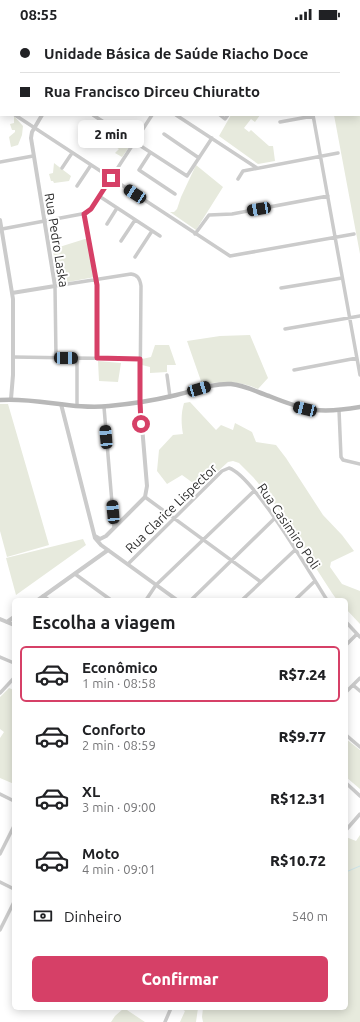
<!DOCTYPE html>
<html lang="pt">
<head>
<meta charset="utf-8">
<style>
  :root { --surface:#fff; --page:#f6f6f6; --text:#202124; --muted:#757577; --line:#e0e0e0; --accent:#d64067 }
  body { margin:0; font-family:Ubuntu,sans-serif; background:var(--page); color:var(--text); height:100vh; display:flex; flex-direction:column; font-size:15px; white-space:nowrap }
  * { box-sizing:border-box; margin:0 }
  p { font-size:13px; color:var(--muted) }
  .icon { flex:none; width:22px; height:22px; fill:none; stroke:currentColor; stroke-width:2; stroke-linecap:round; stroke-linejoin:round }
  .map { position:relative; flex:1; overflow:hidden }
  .side { position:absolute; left:12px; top:570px; width:336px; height:412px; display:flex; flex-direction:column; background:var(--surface); border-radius:6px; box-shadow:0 2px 10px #0003 }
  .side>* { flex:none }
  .hud { position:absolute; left:0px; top:0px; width:360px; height:88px; box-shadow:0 2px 10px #0003; display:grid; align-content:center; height:88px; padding:0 20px; background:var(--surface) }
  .end { position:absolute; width:18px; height:18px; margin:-9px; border:5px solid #d64067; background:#fff; box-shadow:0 0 0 2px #fff }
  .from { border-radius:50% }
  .bubble { position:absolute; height:28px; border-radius:6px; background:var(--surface); box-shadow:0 2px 10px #0003; font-size:13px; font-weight:800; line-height:28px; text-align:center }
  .car { position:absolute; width:12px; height:24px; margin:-12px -6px; border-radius:5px; box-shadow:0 0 3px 1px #0007; background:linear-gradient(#222 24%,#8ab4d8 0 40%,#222 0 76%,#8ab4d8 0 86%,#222 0) }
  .hud b { display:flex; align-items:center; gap:14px; height:38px; font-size:15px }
  .hud b+b { border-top:1px solid var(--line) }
  .hud i { width:10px; height:10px; background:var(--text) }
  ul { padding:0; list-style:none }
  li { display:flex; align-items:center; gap:12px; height:56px; margin:0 8px 6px; padding:0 12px; border:2px solid transparent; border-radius:6px }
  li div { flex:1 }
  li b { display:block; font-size:15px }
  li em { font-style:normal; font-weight:800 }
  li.active { border-color:var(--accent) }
  li>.icon { width:36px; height:36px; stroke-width:1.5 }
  h2 { padding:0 20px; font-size:18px; line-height:48px }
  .pay { display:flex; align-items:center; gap:10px; height:44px; padding:0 20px; font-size:15px }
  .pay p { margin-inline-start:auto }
  .cta { display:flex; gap:8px; margin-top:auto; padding:8px 20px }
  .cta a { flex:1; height:46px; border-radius:6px; background:var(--accent); color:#fff; font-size:16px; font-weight:800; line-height:46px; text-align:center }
  .status { display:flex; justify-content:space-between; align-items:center; height:28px; padding:0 20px; background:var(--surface); direction:ltr }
  .status svg { height:11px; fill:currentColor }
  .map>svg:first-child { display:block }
  .green { fill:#e7eadd }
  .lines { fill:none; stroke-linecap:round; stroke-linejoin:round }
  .stream { stroke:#cbe3e8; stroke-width:1 }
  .minor { stroke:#cbcbcb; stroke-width:3.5 }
  .tertiary { stroke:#cbcbcb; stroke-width:4 }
  .secondary { stroke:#b8b8b8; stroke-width:4.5 }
  .route { stroke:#d64067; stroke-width:5 }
  .labels { text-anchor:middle; stroke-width:4; stroke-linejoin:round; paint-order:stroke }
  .street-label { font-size:13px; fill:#2e2e2e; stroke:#fff }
</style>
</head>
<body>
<div class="status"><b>08:55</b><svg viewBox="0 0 49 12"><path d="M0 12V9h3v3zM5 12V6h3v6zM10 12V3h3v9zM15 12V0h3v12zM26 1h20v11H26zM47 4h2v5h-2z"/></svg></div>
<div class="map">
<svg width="360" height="994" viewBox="0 0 360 994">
  <rect width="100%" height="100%" fill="#fff"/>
  <path class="green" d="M318 0H360V226L334 87H359V1Z
    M231 87H260L255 94 251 91 244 100 249 104 251 102 269 118H273L275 133 258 136 219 108Z
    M14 88 23 98 22 107 18 117 11 119 9 109 15 104V102H12L10 96 14 95Z
    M122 108 132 115 122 129 115 125 119 121 114 118Z
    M54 135 71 148 69 153 54 155 53 153H51L49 146 53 145Z
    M196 137 223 159 196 202 170 184H174L177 181 181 169Z
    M88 210 95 249 57 256 53 221Z
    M250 307 268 350 258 361C236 352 226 354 202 356L187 313 220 308Z
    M155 317H169L176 337H167V344L150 345V339L142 337V331L151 329Z
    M98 333 121 335 118 354 99 353Z
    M190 374 216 402 221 397 233 402 235 395 252 404 256 414 276 417 286 430 323 487 342 507 354 523 331 534 330 539 342 556 360 563V596L346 581V572H337L332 565 270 469 253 449 239 435 233 433 228 434 200 460 182 447 167 456 157 443 159 422 173 407 183 406C181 395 181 385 184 375Z
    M0 376H8L49 517 7 529 0 503Z
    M83 511 86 517 16 567 6 530Z
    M9 660 14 662V756L0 750V710L4 704 0 701V669Z
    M346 711 360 722V761L346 749Z
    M360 807V994H203L202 989 203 980H346V809L356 813Z
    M124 980 145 994H111L115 988Z
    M180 980H198L196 994H180L185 983Z"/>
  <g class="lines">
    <path class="stream" d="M346 844 360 838"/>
    <path class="minor" d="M44 0 46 1
      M87 0 89 1
      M130 0 131 1
      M208 0 210 1
      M289 0 291 1
      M0 77 1 78
      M15 87 230 228 354 206
      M93 87 187 148 212 110
      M176 87 257 140
      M220 87 225 91 228 87
      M313 87 360 347
      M280 94 313 88
      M164 106 199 130
      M150 125 139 142 175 166
      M0 134 33 128
      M62 140 72 125
      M238 151 243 143 338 125
      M77 158 91 137
      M99 168 160 208
      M84 186 97 257V330
      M107 196 117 180
      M2 201 87 185 91 181 152 87
      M195 206 209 187 232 186 328 168
      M121 213 135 192
      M135 229 152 203
      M281 260 342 250
      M285 301 360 288
      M13 329 140 331
      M56 330 55 258 131 246C138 247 140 251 141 258L140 374
      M77 330V378
      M294 342 357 330
      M167 347 170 369
      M104 379 114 499
      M339 382 341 429 343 432 360 436
      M145 469 261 554
      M128 536 222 443 229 440C254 448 311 547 327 572
      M75 546 111 572
      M43 568 49 572
      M146 572 156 557 254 463
      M191 572 275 490
      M242 572 295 522
      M295 572 315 553
      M346 594 360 609
      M346 617 357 606
      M0 629 14 635
      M353 657 360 663
      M346 664 360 650
      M0 665 14 650
      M346 707 360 719
      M346 755 360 768
      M0 766 14 773
      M346 802 360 786
      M0 826 14 798
      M0 854 14 861
      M0 902 14 874
      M165 994 171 980"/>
    <path class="tertiary" d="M19 1 20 0
      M99 1V0
      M0 32 1 30
      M0 192 13 271V347L11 371
      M12 265 55 258 31 110 32 104 42 87
      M61 376 95 510 101 517 177 572
      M95 508 100 511 106 508 145 469 147 458 140 374
      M38 572 108 522
      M0 591 14 597
      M7 594 14 589"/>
    <path class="secondary" d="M0 372C36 369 73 382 109 378 130 376 151 373 172 368 191 364 211 355 231 356 244 357 257 364 269 368 306 383 320 386 360 379"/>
  </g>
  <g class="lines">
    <path class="route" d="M111 150 91 181 84 186 97 257V330L140 331V374L141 396"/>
  </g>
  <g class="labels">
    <g class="street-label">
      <text transform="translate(57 212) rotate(81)" y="5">Rua Pedro Laska</text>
      <text transform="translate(171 480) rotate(-44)" y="5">Rua Clarice Lispector</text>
      <text transform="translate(289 498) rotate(56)" y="5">Rua Casimiro Poli</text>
    </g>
  </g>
</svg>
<i class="end from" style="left:141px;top:396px"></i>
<i class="end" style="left:111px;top:150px"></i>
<div class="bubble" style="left:78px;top:92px;width:66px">2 min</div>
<i class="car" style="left:135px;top:166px;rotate:303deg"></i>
<i class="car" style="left:259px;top:181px;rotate:260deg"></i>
<i class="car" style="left:66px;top:330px;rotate:91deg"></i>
<i class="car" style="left:199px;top:361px;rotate:74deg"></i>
<i class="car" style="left:305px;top:381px;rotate:284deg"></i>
<i class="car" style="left:106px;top:409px;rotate:355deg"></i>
<i class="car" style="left:113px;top:484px;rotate:355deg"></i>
<div class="hud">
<b><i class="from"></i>Unidade Básica de Saúde Riacho Doce</b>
<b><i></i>Rua Francisco Dirceu Chiuratto</b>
</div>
<section class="side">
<h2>Escolha a viagem</h2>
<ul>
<li class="active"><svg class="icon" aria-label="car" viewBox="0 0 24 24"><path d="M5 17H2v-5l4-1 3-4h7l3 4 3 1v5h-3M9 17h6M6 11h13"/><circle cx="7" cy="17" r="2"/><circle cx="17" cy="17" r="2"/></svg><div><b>Econômico</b><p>1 min · 08:58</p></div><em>R$7.24</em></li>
<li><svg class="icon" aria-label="car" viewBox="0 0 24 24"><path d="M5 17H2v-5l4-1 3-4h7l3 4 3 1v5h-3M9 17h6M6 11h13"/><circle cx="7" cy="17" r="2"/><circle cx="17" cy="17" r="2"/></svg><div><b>Conforto</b><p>2 min · 08:59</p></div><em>R$9.77</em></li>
<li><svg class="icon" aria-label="car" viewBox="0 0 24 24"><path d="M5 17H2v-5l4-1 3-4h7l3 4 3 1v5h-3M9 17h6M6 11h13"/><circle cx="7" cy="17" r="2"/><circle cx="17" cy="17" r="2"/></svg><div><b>XL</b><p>3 min · 09:00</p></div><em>R$12.31</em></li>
<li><svg class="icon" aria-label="car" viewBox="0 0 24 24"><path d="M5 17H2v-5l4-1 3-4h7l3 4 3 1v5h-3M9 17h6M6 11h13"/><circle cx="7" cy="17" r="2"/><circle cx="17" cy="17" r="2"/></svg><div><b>Moto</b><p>4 min · 09:01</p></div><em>R$10.72</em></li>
</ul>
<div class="pay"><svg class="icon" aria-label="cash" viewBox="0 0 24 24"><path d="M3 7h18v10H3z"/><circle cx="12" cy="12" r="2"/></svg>Dinheiro<p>540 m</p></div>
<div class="cta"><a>Confirmar</a></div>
</section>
</div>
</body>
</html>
